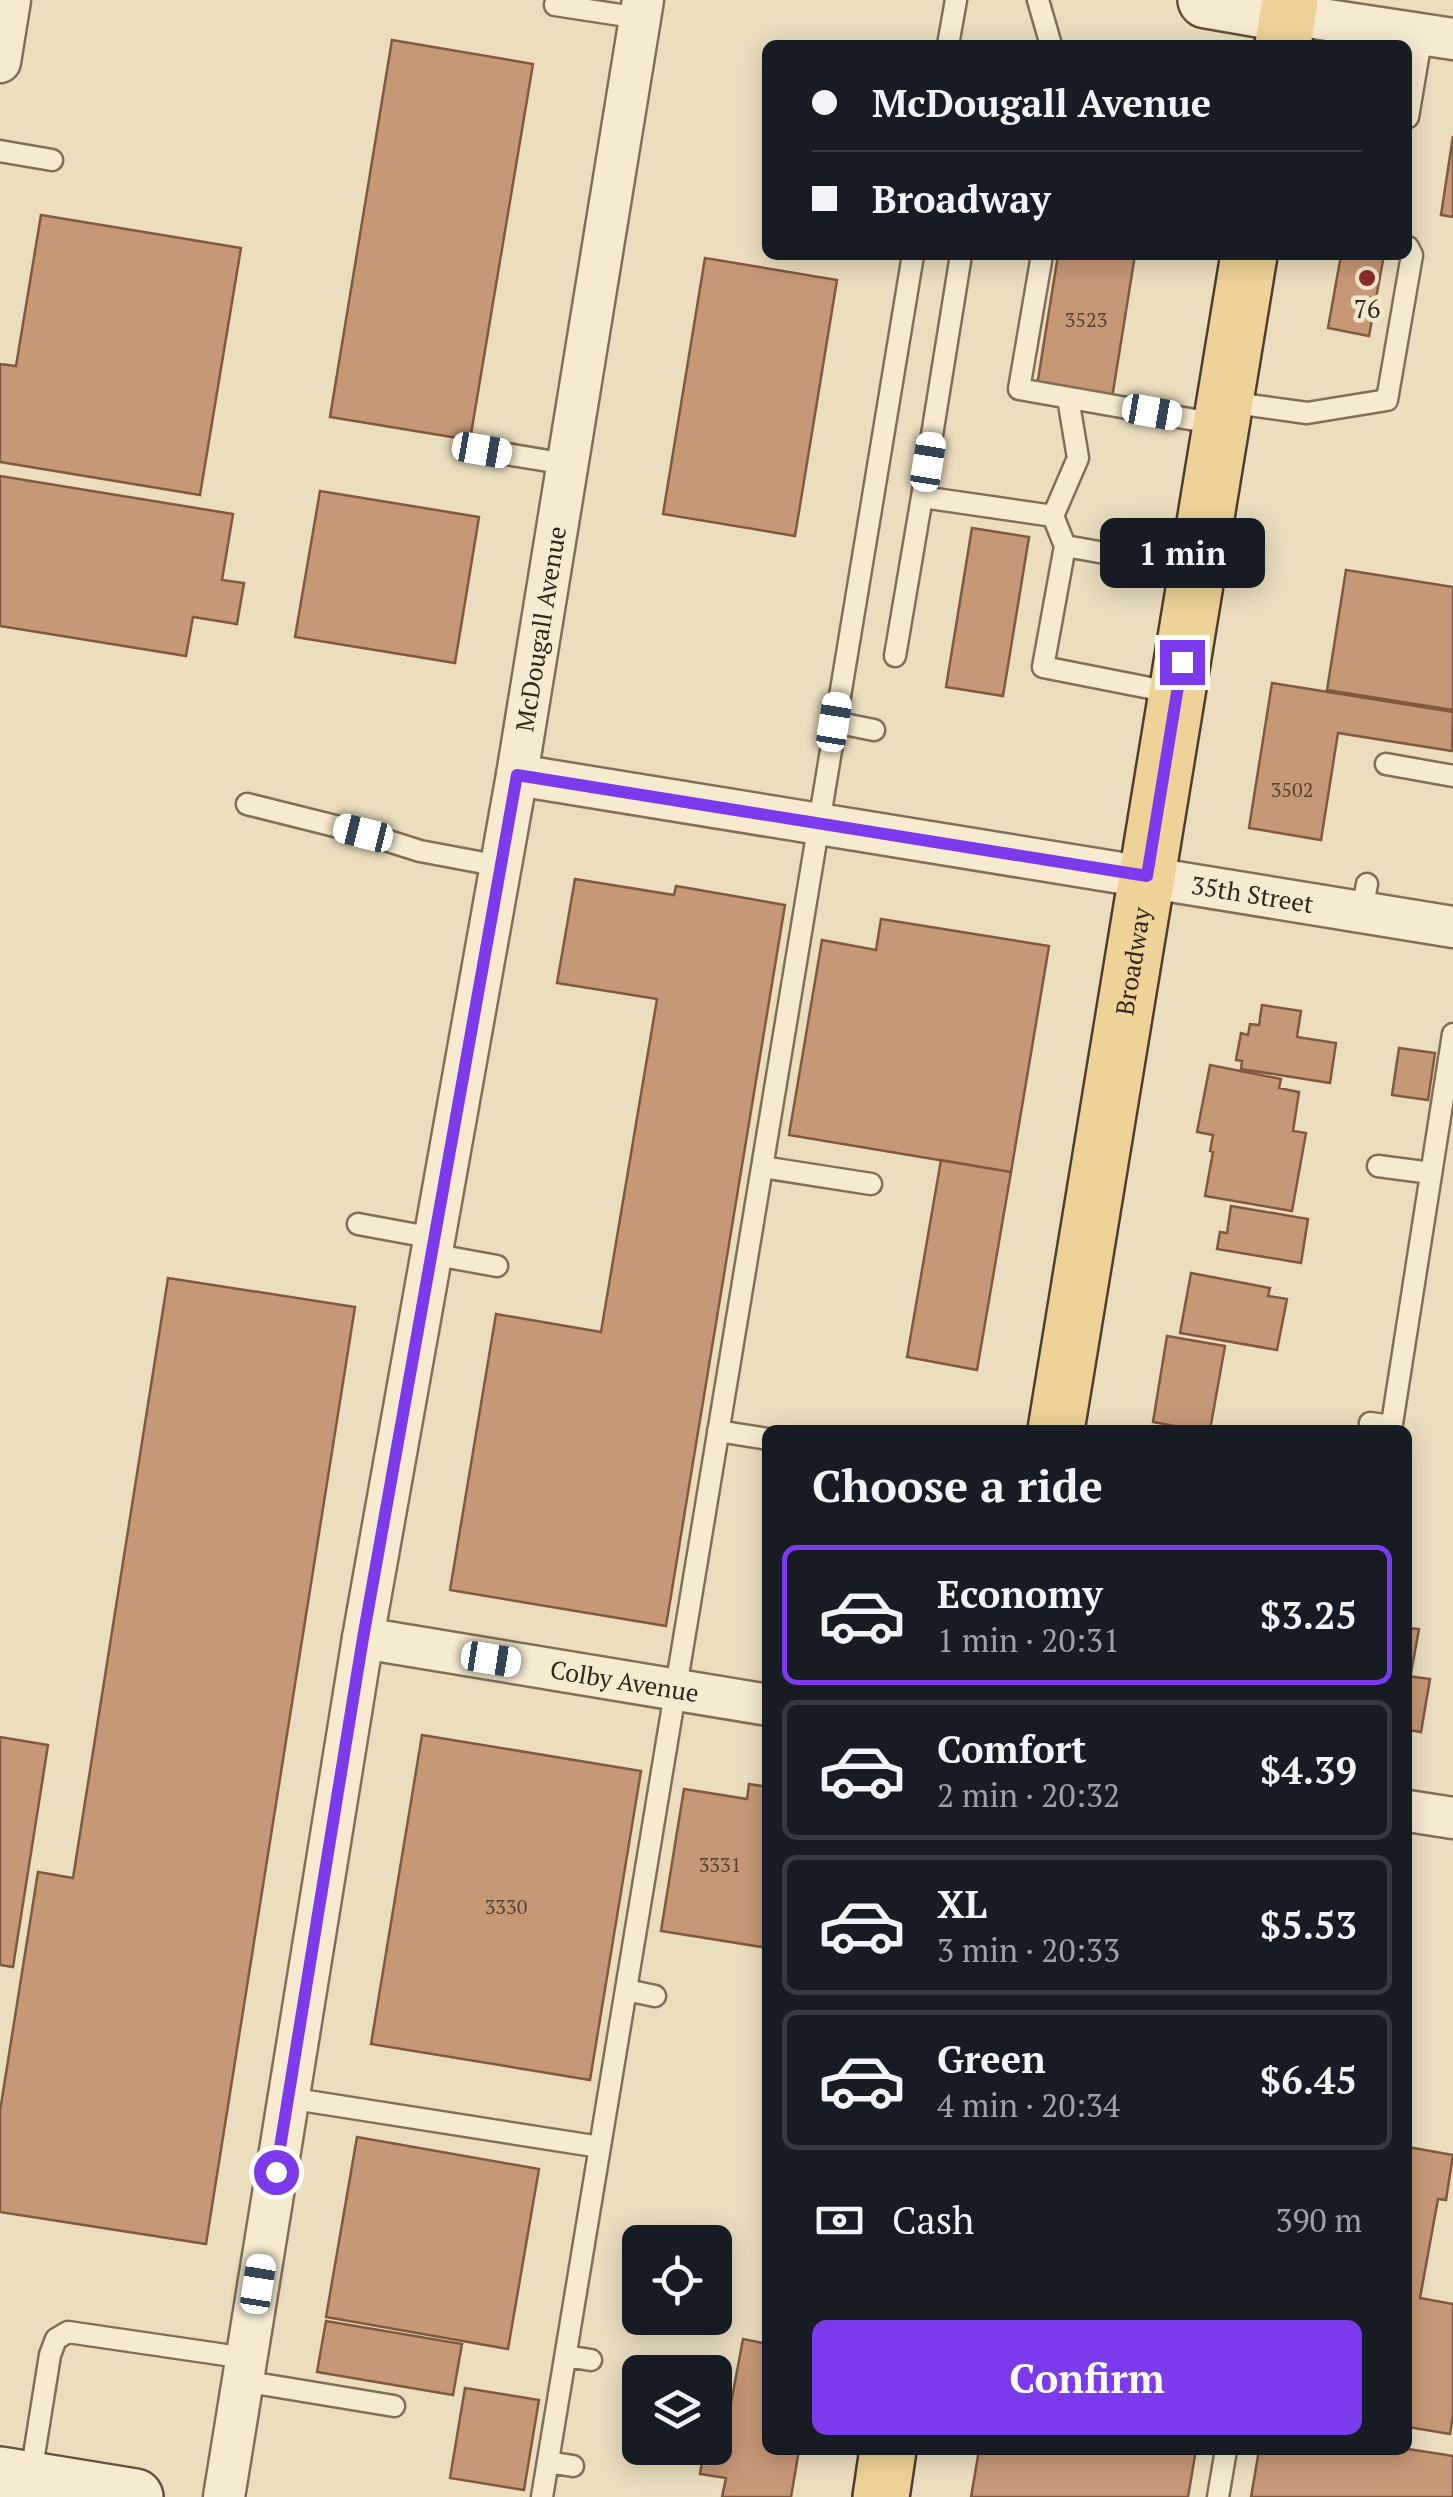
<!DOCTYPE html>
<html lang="en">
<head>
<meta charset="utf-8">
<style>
  :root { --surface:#171b24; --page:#20242c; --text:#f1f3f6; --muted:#9ea1a6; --line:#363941; --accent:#7c3aed }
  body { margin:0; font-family:"PT Serif",serif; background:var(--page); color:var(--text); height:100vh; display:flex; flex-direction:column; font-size:38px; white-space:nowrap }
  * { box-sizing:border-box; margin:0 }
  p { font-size:32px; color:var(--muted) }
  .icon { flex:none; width:55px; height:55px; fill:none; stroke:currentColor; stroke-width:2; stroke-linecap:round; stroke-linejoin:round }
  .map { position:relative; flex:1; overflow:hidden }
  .panel { position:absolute; left:762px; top:1425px; width:650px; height:1030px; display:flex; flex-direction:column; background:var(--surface); border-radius:15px; box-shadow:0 5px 25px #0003 }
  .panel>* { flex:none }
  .top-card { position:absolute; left:762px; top:40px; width:650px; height:220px; border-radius:15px; box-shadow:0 5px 25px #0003; display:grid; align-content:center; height:220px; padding:0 50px; background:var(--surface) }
  .tools { position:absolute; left:622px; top:2225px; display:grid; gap:20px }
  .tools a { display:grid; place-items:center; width:110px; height:110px; border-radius:15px; background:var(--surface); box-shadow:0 5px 25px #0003; font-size:50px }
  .end { position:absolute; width:45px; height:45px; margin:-22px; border:12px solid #7c3aed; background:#fff; box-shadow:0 0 0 5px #fff }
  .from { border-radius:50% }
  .bubble { position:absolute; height:70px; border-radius:15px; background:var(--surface); box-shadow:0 5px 25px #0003; font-size:32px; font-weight:700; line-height:70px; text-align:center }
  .car { position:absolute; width:30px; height:60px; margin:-30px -15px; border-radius:12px; box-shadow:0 0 8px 2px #0007; background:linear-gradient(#fff 24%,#345 0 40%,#fff 0 76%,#345 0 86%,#fff 0) }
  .top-card b { display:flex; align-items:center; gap:35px; height:95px; font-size:38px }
  .top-card b+b { border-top:2px solid var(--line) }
  .top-card i { width:25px; height:25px; background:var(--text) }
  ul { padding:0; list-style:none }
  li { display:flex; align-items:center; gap:30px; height:140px; margin:0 20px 15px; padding:0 30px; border:5px solid var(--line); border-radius:15px }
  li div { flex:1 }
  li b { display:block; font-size:38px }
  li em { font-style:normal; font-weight:700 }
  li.on { border-color:var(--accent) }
  li>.icon { width:90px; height:90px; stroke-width:1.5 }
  h2 { padding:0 50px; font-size:45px; line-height:120px }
  .pay { display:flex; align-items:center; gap:25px; height:110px; padding:0 50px; font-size:38px }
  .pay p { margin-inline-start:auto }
  .primary-button { display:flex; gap:20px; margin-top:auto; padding:20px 50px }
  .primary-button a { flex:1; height:115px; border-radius:15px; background:var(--accent); color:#fff; font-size:40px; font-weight:700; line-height:115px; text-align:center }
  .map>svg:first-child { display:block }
  .building { fill:#c79876; stroke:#80593f; stroke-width:2.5 }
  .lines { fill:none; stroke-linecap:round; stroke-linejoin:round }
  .lane-casing { stroke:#826f58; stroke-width:25 }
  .street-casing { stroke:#826f58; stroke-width:45 }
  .secondary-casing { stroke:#64503c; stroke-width:60 }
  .primary-casing { stroke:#503d2d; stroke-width:60 }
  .lane { stroke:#f6ebd1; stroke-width:20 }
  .street { stroke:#f6ebd1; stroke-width:40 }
  .secondary { stroke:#f6ebd1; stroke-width:55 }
  .primary { stroke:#edd397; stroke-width:55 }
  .route { stroke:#7c3aed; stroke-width:12 }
  .poi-dot { fill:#8e2c2c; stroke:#f3e8ce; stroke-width:4 }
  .labels { text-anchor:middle; stroke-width:9; stroke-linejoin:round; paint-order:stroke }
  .number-label { font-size:20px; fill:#574332 }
  .poi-label { font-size:25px; fill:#32271c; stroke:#f3e8ce }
  .street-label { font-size:25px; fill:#32271c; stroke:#f3e8ce }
</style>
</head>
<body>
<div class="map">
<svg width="1453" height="2497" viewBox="0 0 1453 2497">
  <rect width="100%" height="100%" fill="#ebdebf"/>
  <path class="building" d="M392 40 533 64 470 440 330 417Z
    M1453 136V217L1441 215Z
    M41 215 241 248 200 495 0 462V364L16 366Z
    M1058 255H1135L1112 398 1037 386Z
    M1341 255H1384L1369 336 1328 328Z
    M705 258 837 280 795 536 663 514Z
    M0 476 233 514 222 580 244 583 237 624 193 617 186 656 0 626Z
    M320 491 479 517 455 663 295 637Z
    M972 528 1029 537 1003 696 946 687Z
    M1346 570 1453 587V710L1327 690Z
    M1272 683 1453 712 1452 751 1338 733 1321 840 1249 828Z
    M575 879 674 895 676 886 785 905 666 1626 450 1590 496 1314 601 1332 657 999 557 983Z
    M881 919 1049 946 1011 1172 789 1135 822 940 876 950Z
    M1262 1005 1301 1011 1297 1037 1336 1043 1330 1083 1241 1069 1242 1061 1236 1060 1241 1033 1248 1035 1250 1024 1259 1025Z
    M1399 1048 1435 1053 1428 1100 1392 1095Z
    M1210 1065 1281 1079 1279 1088 1299 1092 1293 1131 1306 1133 1292 1211 1205 1196 1213 1152 1210 1151 1213 1135 1197 1132Z
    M941 1160 1011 1172 977 1370 907 1357Z
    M1231 1206 1308 1219 1301 1263 1217 1249 1220 1232 1227 1233Z
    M1191 1273 1270 1288 1268 1296 1287 1299 1277 1350 1180 1333Z
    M168 1278 355 1307 206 2244 0 2212V2111L38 1872 73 1878Z
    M1167 1336 1225 1346 1210 1430H1196L1153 1422Z
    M1408 1628 1419 1629 1411 1673 1408 1672Z
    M1408 1676 1430 1679 1421 1732 1408 1730Z
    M422 1735 641 1771 590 2080 371 2044Z
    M0 1737 48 1745 13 1967 0 1965Z
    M749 1784 768 1787V1948L661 1931 684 1789 747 1799Z
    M357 2137 539 2169 508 2349 326 2317Z
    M1408 2147 1453 2155 1446 2200 1438 2199 1420 2298 1453 2304V2415L1450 2434 1408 2427Z
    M326 2321 462 2344 453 2395 317 2372Z
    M743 2339 768 2344V2450H799L791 2497H722L726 2478 700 2474 704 2448H715V2428L726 2430Z
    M465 2388 539 2400 524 2490 450 2478Z
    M1408 2449 1453 2456V2497H1251L1259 2450Z
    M979 2450H1196L1188 2497H971Z"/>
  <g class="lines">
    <defs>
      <path id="lane" d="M1038 0 1051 45
        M555 5 640 18
        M948 45 956 0
        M1408 117 1422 34
        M0 151 52 160
        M961 255 922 497 1053 516 1065 546
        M1042 255 1019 389 1218 424
        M1227 402 1307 413 1387 400 1412 255 1408 247
        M482 450 567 464
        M1053 516 1078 458 1068 398
        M895 656 922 497
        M1175 693 1043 667 1065 546 1196 569
        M834 722 874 730
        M1386 764 1453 776
        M247 804 363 833 420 851 500 866
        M1362 911 1367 884
        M1378 1166 1431 1173
        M762 1167 871 1184
        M358 1224 434 1238
        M431 1254 497 1266
        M1370 1423 1391 1426
        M1391 1430 1453 1034
        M718 1431 768 1439
        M626 1990 655 1996
        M288 2098 600 2147
        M566 2356 591 2360
        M243 2381 394 2406
        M548 2462 573 2466
        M30 2480 50 2355 56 2339 68 2332 246 2358
        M542 2497 913 255
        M1218 2497 1226 2450"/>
      <g id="street">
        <path d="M1288 14 1453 39"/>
        <path d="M0 62 10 0"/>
        <path id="s1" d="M517 775 1453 927"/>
        <path id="s2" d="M363 1638 768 1705"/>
        <path d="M1408 1811 1453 1818"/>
        <path id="s3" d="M224 2497 363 1638 517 775 643 0"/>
      </g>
      <path id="secondary" d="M1206 0 1288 14
        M0 2475 135 2497"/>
      <g id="primary">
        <path d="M1283 45 1290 0"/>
        <path id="s4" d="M1056 1430 1249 255"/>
        <path d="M881 2497 888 2450"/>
      </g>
    </defs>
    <use href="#lane" class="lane-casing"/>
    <use href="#street" class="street-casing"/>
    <use href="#secondary" class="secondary-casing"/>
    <use href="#primary" class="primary-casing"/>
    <use href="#lane" class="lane"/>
    <use href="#street" class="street"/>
    <use href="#secondary" class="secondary"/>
    <use href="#primary" class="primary"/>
  </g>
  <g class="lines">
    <path class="route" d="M276 2172 363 1638 517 775 1147 876 1182 662"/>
  </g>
  <circle class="poi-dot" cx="1367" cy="278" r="10"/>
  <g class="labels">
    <g class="number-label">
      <text x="1086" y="327">3523</text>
      <text x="1292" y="797">3502</text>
      <text x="720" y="1872">3331</text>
      <text x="506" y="1914">3330</text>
    </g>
    <g class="poi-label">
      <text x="1367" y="318">76</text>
    </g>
    <g class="street-label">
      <text dy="9" stroke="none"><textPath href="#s3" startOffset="1895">McDougall Avenue</textPath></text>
      <text dy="9" stroke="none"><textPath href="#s1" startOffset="745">35th Street</textPath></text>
      <text dy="9" stroke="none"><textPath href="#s4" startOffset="475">Broadway</textPath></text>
      <text dy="9" stroke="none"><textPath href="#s2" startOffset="265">Colby Avenue</textPath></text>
    </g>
  </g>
</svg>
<div class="tools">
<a><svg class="icon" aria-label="locate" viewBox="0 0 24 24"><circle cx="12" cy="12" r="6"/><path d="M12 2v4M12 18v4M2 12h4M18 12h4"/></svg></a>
<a><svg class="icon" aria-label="layers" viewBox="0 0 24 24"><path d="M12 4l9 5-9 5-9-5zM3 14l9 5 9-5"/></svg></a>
</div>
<i class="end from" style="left:276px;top:2172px"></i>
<i class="end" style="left:1182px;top:662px"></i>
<div class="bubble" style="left:1100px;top:518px;width:165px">1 min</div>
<i class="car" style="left:1152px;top:412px;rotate:100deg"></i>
<i class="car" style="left:482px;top:450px;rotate:100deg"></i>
<i class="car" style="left:928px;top:462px;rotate:9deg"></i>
<i class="car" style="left:834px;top:722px;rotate:9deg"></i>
<i class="car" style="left:363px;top:833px;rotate:284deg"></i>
<i class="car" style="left:491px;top:1659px;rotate:99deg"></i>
<i class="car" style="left:258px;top:2284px;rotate:9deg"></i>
<div class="top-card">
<b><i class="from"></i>McDougall Avenue</b>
<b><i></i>Broadway</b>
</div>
<section class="panel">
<h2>Choose a ride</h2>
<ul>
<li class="on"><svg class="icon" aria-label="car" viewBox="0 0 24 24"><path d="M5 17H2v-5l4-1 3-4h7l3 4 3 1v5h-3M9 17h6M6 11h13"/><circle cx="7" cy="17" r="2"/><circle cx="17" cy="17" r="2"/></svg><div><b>Economy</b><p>1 min · 20:31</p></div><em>$3.25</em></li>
<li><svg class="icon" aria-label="car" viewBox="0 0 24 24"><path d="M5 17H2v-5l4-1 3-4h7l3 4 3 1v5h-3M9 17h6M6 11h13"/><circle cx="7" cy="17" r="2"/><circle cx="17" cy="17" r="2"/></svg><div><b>Comfort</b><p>2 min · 20:32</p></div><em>$4.39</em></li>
<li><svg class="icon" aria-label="car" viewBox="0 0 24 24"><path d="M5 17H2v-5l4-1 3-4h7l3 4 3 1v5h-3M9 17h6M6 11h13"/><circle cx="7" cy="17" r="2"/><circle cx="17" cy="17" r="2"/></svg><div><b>XL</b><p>3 min · 20:33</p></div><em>$5.53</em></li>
<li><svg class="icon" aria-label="car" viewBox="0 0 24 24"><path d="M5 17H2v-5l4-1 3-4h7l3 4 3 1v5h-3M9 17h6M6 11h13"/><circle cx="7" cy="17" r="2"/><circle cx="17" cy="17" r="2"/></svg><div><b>Green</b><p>4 min · 20:34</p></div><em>$6.45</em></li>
</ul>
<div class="pay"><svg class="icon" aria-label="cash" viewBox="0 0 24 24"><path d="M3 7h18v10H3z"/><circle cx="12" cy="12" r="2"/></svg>Cash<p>390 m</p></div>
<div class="primary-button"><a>Confirm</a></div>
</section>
</div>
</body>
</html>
